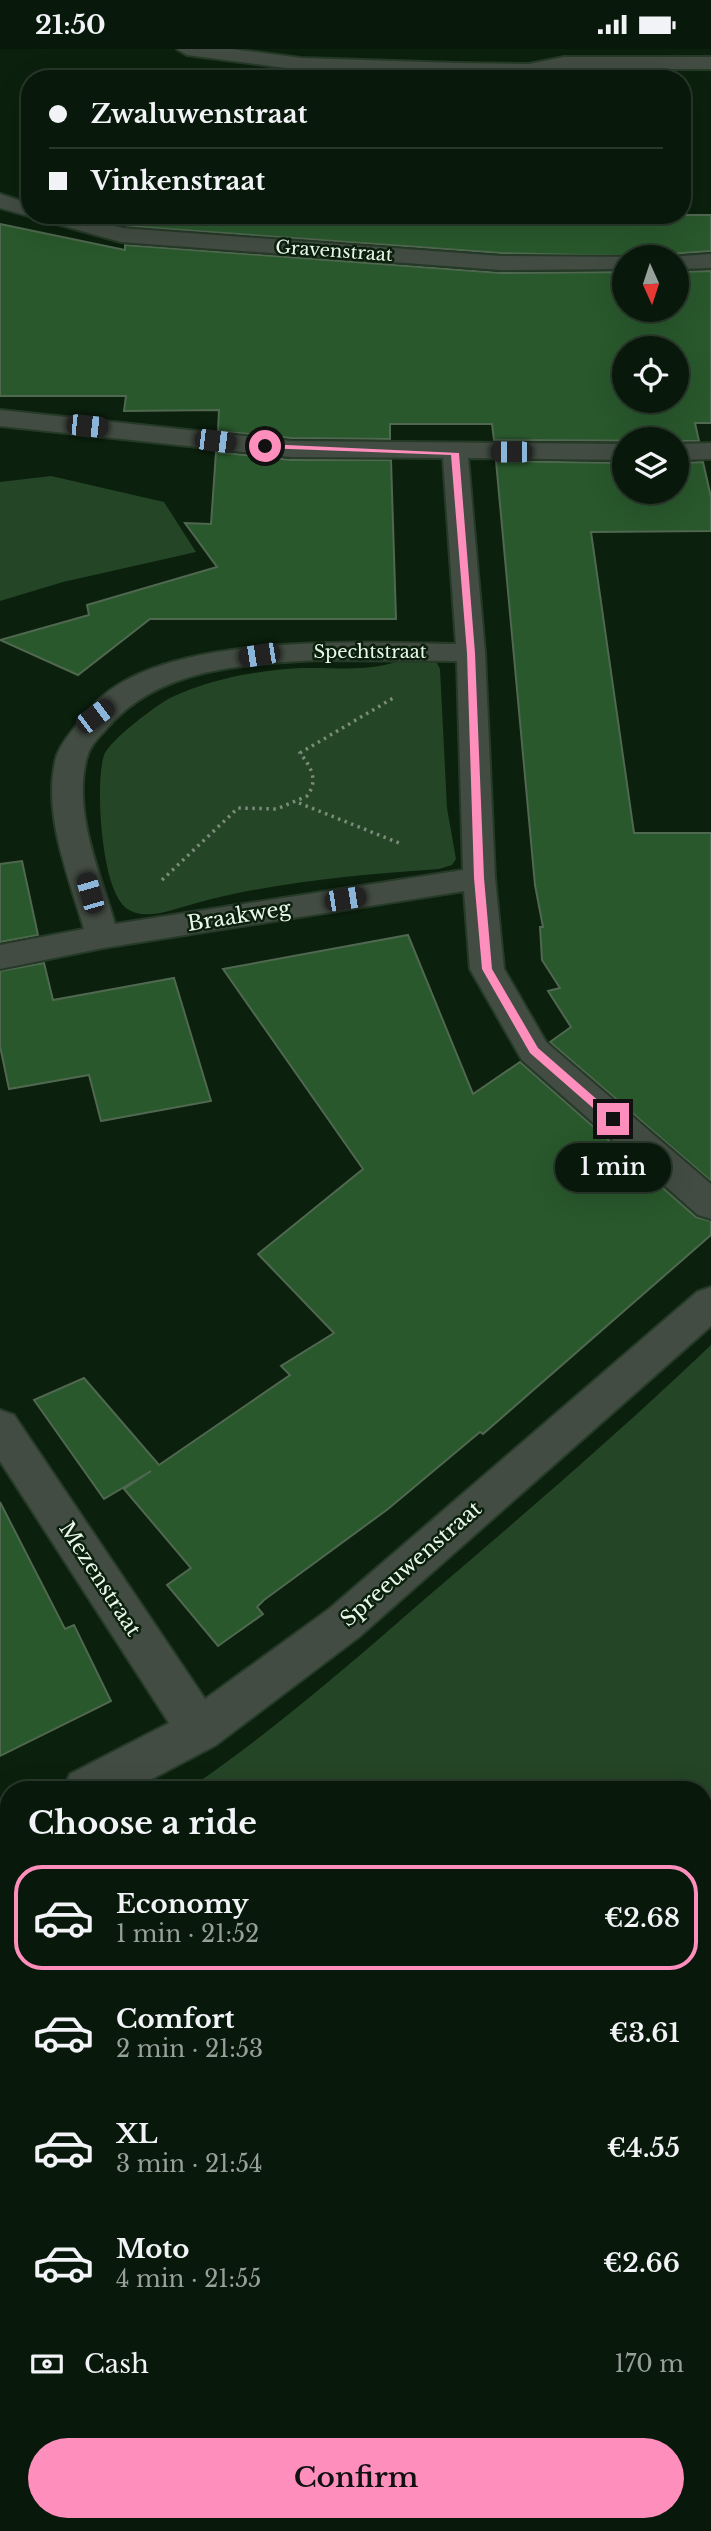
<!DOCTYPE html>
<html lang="en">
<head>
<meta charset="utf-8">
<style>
  :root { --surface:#08180a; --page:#112113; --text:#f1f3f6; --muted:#98a09c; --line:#29372b; --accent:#fe8ebc }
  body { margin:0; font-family:"Libre Baskerville",serif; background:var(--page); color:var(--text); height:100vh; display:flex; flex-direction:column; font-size:26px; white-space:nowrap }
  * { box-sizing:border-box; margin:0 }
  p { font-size:23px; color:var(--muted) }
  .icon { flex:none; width:38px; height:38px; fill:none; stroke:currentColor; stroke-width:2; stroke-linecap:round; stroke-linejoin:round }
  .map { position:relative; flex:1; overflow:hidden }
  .drawer { position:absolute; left:0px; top:1732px; width:712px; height:751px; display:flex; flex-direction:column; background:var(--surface); border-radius:28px 28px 0 0; box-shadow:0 7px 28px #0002,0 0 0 2px var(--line) }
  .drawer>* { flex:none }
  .hud { position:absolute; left:21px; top:21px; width:670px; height:154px; border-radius:28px; box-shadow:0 7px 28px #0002,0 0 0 2px var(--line); display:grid; align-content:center; height:154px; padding:0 28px; background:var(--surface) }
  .needle { width:46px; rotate:177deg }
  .buttons { position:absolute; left:612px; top:196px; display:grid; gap:14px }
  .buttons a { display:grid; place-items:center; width:77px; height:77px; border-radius:50%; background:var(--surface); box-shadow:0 7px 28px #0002,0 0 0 2px var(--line); font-size:35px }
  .end { position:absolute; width:32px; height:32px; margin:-16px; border:9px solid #fe8ebc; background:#111; box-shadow:0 0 0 4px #111 }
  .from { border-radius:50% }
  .bubble { position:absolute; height:49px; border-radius:24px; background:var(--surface); box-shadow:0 7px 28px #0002,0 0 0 2px var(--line); font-size:23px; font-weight:600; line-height:49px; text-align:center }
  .car { position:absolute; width:21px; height:42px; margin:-21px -10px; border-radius:9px; box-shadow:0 0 5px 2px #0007; background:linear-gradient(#222 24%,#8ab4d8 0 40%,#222 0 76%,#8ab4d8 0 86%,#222 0) }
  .hud b { display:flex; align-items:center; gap:24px; height:66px; font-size:26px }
  .hud b+b { border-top:2px solid var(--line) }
  .hud i { width:18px; height:18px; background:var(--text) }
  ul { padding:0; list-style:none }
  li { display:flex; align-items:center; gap:21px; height:105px; margin:0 14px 10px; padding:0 14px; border:4px solid transparent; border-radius:28px }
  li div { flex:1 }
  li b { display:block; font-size:26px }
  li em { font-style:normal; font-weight:600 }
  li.selected { border-color:var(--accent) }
  li>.icon { width:63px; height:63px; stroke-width:1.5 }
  h2 { padding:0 28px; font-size:32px; line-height:84px }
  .pay { display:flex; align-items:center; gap:18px; height:77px; padding:0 28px; font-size:26px }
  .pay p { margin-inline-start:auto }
  .action { display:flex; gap:14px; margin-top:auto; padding:14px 28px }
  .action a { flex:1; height:80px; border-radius:42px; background:var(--accent); color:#111; font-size:28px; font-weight:600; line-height:80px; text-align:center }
  .status { display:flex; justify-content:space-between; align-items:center; height:49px; padding:0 35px; background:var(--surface); direction:ltr }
  .status svg { height:19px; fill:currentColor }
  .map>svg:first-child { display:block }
  .green { fill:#254527 }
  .water { fill:#417144 }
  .building { fill:#29582c; stroke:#506750; stroke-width:2; fill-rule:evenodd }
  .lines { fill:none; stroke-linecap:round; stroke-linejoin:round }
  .minor-casing { stroke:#263a28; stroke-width:4 }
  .path-far1 { stroke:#7b8c7c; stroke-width:3.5; stroke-dasharray:2.5 4.5; stroke-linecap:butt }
  .path { stroke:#7b8c7c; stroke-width:6; stroke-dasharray:4.5 7; stroke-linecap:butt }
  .minor { fill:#424c42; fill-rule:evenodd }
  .route { fill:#fe8ebc }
  .labels { text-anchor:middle; stroke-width:5; stroke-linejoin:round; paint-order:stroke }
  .far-street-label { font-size:18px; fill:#eaf7ea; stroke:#0b200d }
  .street-label { font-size:21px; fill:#eaf7ea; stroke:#0b200d }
</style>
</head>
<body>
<div class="status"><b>21:50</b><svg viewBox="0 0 49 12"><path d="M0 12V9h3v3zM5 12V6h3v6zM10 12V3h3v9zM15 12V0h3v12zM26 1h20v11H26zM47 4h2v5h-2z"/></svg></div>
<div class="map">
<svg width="711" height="2482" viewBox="0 0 711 2482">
  <rect width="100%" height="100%" fill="#0b200d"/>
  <path class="green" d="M51 427 164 453 196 503 63 533 0 552V433Z
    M405 610 437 614 440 620 447 759 456 810 452 816 439 820C357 826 272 833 193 855 173 860 145 873 126 859 105 842 100 775 100 748 100 735 100 720 104 706 110 691 156 656 172 648 211 630 258 621 301 619 340 618 367 624 405 610Z
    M711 1296V2055L704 2062V1741H187C272 1683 349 1616 426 1549 523 1466 619 1384 711 1296Z
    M9 1837V2332L0 2331V1842Z
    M711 2232V2482H279L320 2478 327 2474H704V2239Z
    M0 2461 9 2462V2474L80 2475 136 2482H0Z"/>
  <path class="water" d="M711 2055V2232L704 2239V2062Z
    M0 2331 9 2332V2462L0 2461Z
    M80 2475H327C293 2482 123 2482 80 2475Z"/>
  <path class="building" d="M126 166H711V202L669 205 666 208 501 204 126 177Z
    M0 175 125 201V196L501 224 625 223V261H677V223L711 222V374H695L699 392 494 391 492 375H390V390L291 389 218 382 219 361 124 362 126 347H0ZM625 299H677V352H625Z
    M216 403 291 411H391L396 570H150L78 626 0 591 89 566 87 556 217 518 185 474 211 475Z
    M496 412 625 414V443H677V414L703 413 711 448V482L591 483 634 784H711V1132L550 993 571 978 548 942 560 939 542 911 540 878H543L535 836Z
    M22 812 38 886 0 893V815Z
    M408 886 473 1045 520 1013 696 1168 711 1172V1186L483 1385 480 1383 388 1460 264 1551 257 1558 263 1565 218 1597 167 1536 191 1519 124 1440 151 1422 104 1450 34 1351 84 1329 159 1416 290 1326 281 1317 334 1284 258 1205 363 1120 223 920Z
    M44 914 53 951 174 929 211 1052 101 1072 89 1026 9 1040 0 997V922Z
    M0 1453 65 1580 74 1576 111 1652 0 1707Z"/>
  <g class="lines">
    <defs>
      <path id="minor" d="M177 0H232L301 9 457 14 529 15 564 8H711V20H564L529 27 301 21 187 6Z
        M0 145 30 155V166H72L122 179 501 207 633 208H625V220L501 221 121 193 0 159Z
        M711 205V219L677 220V208H669Z
        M0 361 291 392 625 395V411L468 409 485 604 495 829 504 920 546 993 711 1135V1170L698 1166 522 1011 470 920 464 842 103 899 0 920V896L84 880C69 828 42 765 56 709 60 695 73 680 83 669 89 662 96 652 104 646 178 584 363 593 456 595L443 409 291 408 0 377ZM320 611 457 612 463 821 115 875C100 824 72 762 87 708 90 696 100 687 108 678 160 618 246 615 320 611Z
        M711 394V410L677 411V395Z
        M711 1238V1277L359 1588 216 1696 131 1741H63L70 1725 169 1674 0 1412V1361L14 1366 205 1650 329 1560 697 1243Z
        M9 1759V1806L0 1810V1763Z"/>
    </defs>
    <use href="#minor" class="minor-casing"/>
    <path class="path-far1" d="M299 754 399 794
      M162 831 238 759 277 760 307 747C319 731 311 718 300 704L395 648"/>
    <path class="path" d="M704 1964 711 1955
      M0 2237 9 2239"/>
    <use href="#minor" class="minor"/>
  </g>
  <path class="route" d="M265 395 459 404 475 604 484 829 492 920 538 999 616 1067V1073H609L530 1004 482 920 474 829 467 604 451 406 263 399Z"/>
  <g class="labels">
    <g class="far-street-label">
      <text transform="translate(334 202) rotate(4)" y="6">Gravenstraat</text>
      <text x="370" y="609">Spechtstraat</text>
    </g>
    <g class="street-label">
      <text transform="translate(239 867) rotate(-9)" y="7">Braakweg</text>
      <text transform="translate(411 1515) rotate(-41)" y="7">Spreeuwenstraat</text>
      <text transform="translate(100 1530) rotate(57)" y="7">Mezenstraat</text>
    </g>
  </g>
</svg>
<div class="buttons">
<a><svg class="needle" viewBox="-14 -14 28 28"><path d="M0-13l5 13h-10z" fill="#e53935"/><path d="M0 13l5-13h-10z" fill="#98a09c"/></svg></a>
<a><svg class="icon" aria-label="locate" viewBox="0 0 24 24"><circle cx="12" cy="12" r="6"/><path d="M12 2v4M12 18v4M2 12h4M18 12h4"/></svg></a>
<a><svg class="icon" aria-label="layers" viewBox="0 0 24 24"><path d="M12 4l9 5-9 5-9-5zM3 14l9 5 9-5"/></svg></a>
</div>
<i class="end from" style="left:265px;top:397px"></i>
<i class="end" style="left:613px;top:1070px"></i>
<div class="bubble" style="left:555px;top:1094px;width:116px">1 min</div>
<i class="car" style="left:87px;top:377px;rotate:96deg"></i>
<i class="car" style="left:215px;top:392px;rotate:97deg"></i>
<i class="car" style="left:511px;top:403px;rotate:270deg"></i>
<i class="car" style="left:259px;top:606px;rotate:261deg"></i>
<i class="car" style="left:95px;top:667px;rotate:53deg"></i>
<i class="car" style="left:90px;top:844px;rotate:344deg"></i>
<i class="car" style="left:345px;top:850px;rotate:81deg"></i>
<div class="hud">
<b><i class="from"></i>Zwaluwenstraat</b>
<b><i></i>Vinkenstraat</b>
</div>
<section class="drawer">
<h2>Choose a ride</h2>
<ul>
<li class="selected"><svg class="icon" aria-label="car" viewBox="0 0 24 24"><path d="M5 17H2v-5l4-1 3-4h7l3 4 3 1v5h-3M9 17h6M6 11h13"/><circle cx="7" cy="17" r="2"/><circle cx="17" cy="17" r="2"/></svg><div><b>Economy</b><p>1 min · 21:52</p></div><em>€2.68</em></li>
<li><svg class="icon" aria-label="car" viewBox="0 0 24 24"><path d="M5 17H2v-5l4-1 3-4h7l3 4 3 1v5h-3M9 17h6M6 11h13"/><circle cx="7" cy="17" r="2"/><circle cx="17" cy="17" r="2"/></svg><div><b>Comfort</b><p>2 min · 21:53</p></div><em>€3.61</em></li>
<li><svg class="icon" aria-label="car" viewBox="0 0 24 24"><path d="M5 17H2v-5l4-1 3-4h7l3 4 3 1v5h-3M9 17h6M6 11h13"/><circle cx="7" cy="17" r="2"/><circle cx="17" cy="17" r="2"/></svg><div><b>XL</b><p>3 min · 21:54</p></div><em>€4.55</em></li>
<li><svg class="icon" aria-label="car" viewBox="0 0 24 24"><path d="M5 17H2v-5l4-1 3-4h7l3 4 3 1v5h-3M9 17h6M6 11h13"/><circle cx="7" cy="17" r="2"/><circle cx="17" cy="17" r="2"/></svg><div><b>Moto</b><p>4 min · 21:55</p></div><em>€2.66</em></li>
</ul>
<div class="pay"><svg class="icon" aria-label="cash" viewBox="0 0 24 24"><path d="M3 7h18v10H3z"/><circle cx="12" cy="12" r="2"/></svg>Cash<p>170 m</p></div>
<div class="action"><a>Confirm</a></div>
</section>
</div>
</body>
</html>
